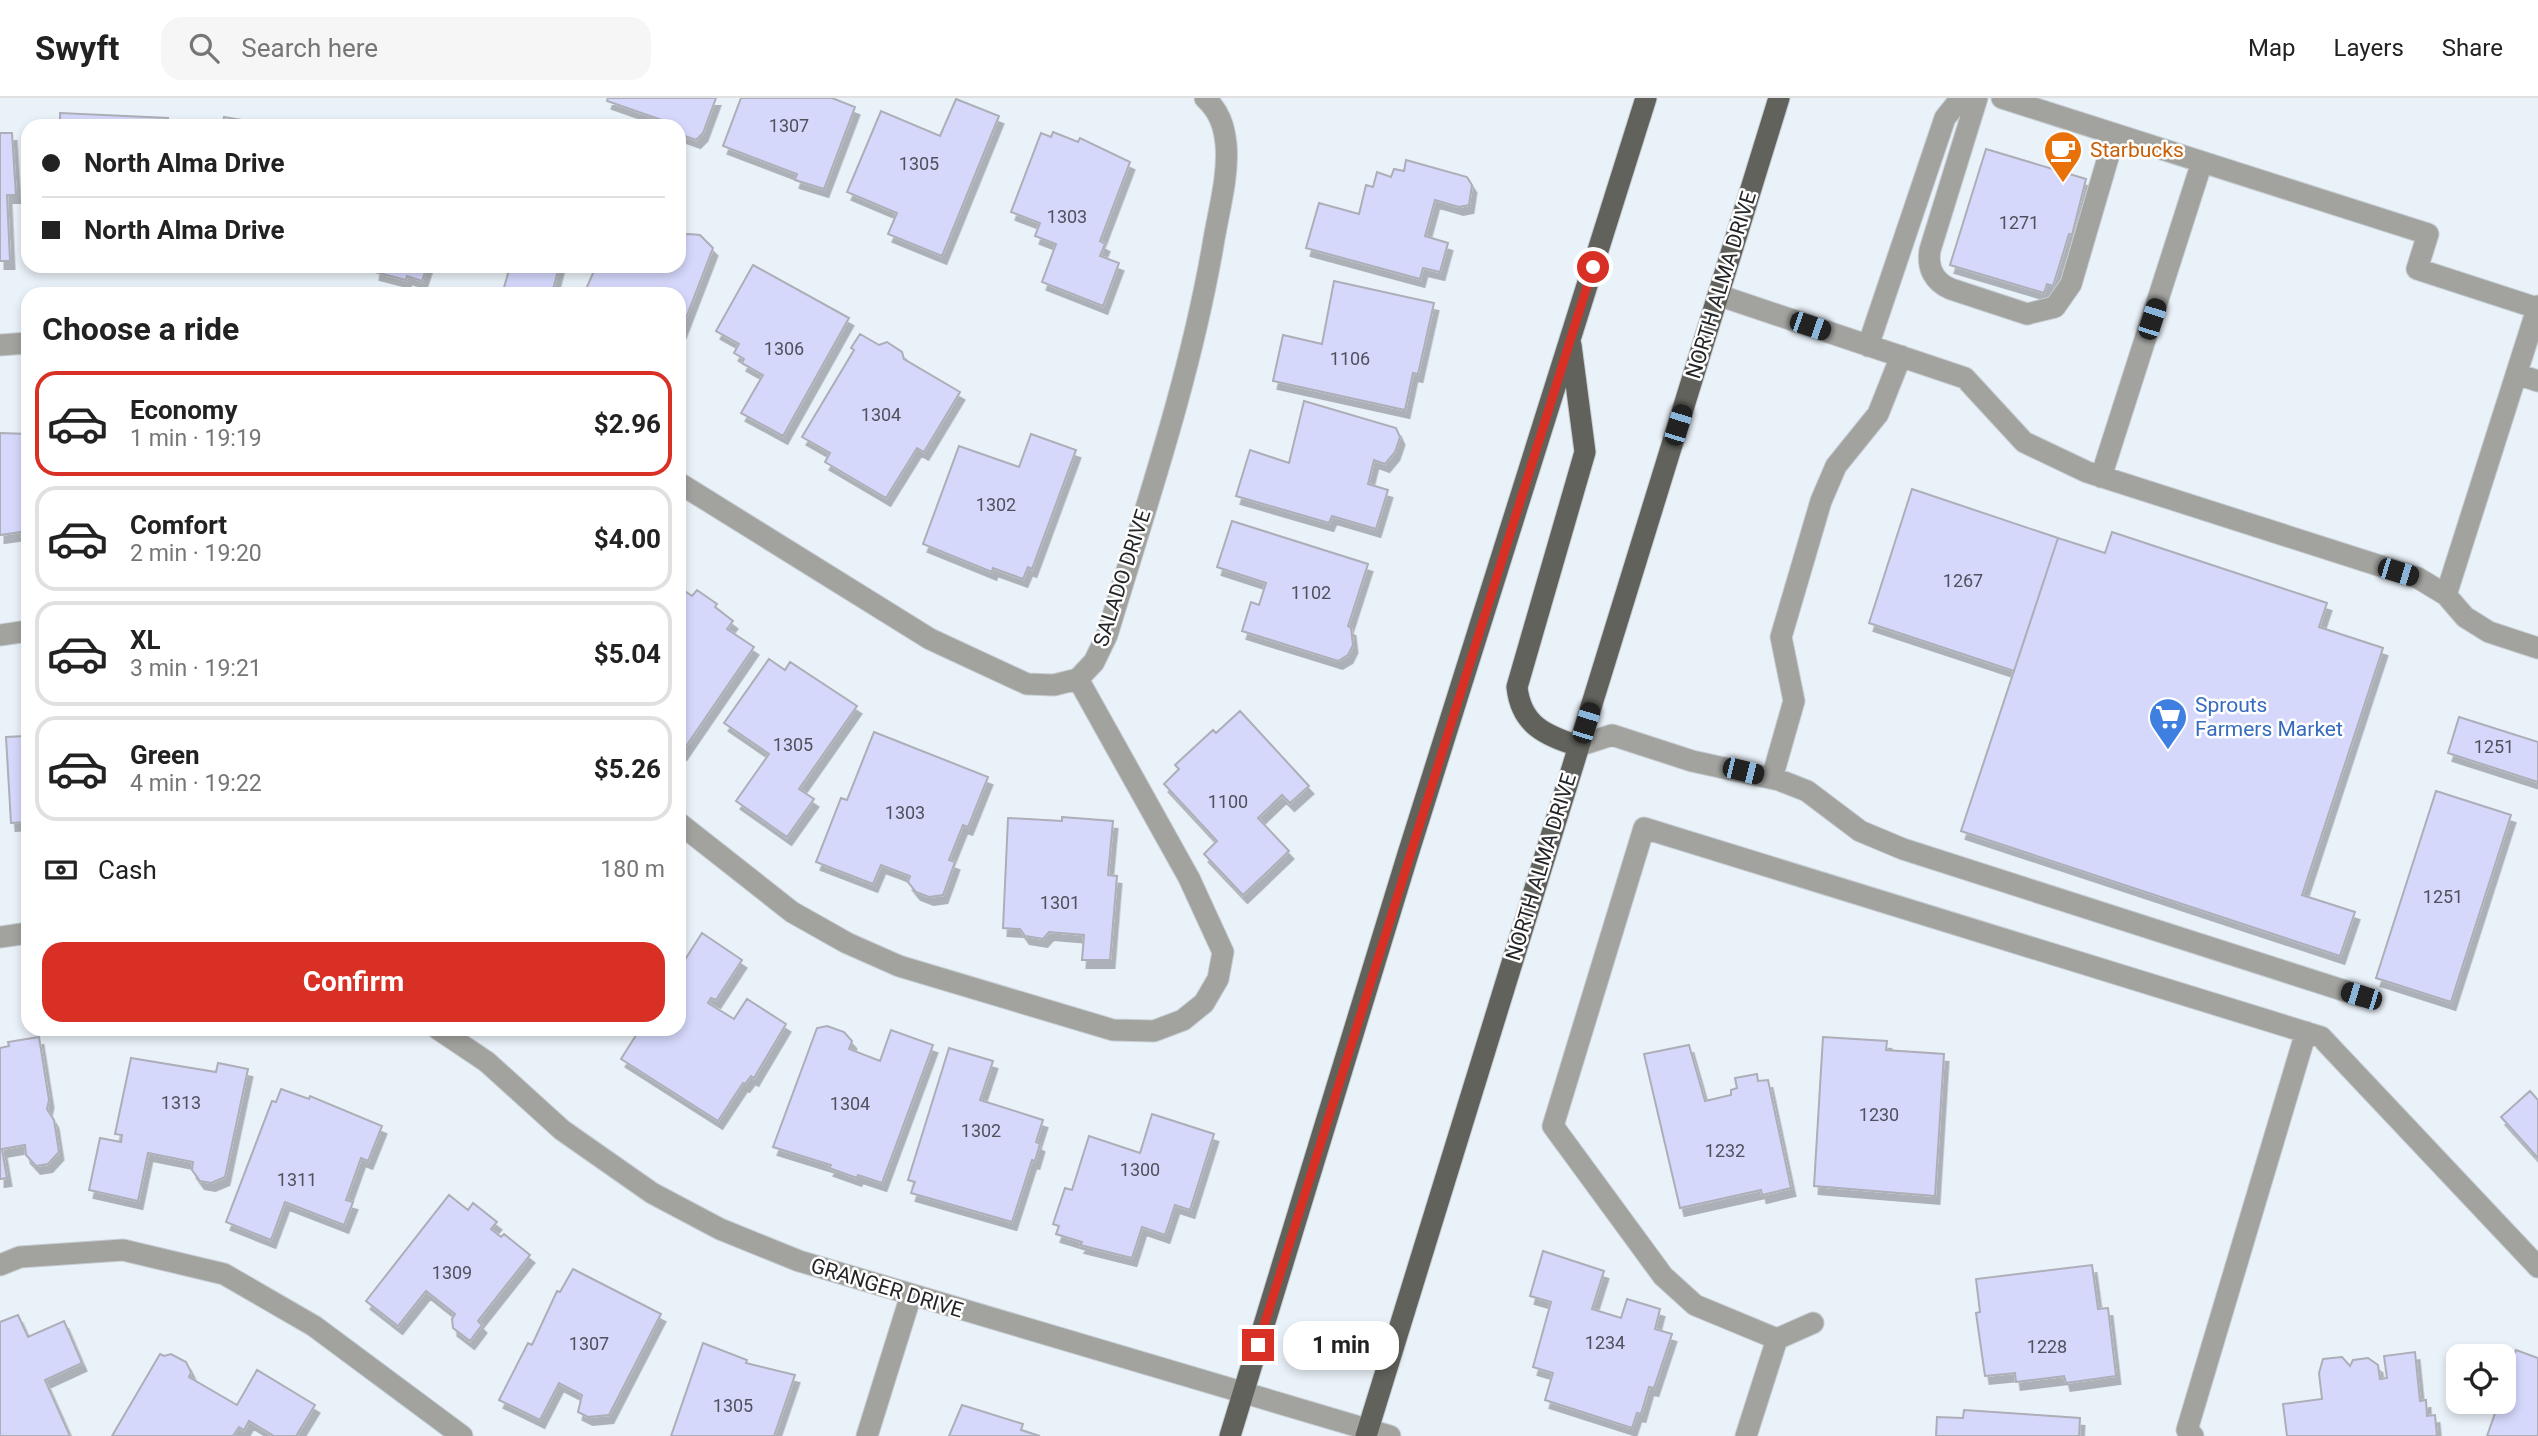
<!DOCTYPE html>
<html lang="en">
<head>
<meta charset="utf-8">
<style>
  :root { --surface:#fff; --page:#f6f6f6; --text:#222; --muted:#767676; --line:#e0e0e0; --accent:#d93025 }
  body { margin:0; font-family:Roboto,sans-serif; background:var(--page); color:var(--text); height:100vh; display:flex; flex-direction:column; font-size:26px; white-space:nowrap }
  * { box-sizing:border-box; margin:0 }
  p { font-size:23px; color:var(--muted) }
  .icon { flex:none; width:38px; height:38px; fill:none; stroke:currentColor; stroke-width:2; stroke-linecap:round; stroke-linejoin:round }
  .map { position:relative; flex:1; overflow:hidden }
  .drawer { position:absolute; left:21px; top:189px; width:665px; height:749px; display:flex; flex-direction:column; background:var(--surface); border-radius:21px; box-shadow:0 4px 10px #0003 }
  .drawer>* { flex:none }
  .guide { position:absolute; left:21px; top:21px; width:665px; height:154px; border-radius:21px; box-shadow:0 4px 10px #0003; display:grid; align-content:center; height:154px; padding:0 21px; background:var(--surface) }
  .fabs { position:absolute; left:2446px; top:1246px; display:grid; gap:14px }
  .fabs a { display:grid; place-items:center; width:70px; height:70px; border-radius:14px; background:var(--surface); box-shadow:0 4px 10px #0003; font-size:35px }
  .end { position:absolute; width:32px; height:32px; margin:-16px; border:9px solid #d93025; background:#fff; box-shadow:0 0 0 4px #fff }
  .from { border-radius:50% }
  .bubble { position:absolute; height:49px; border-radius:21px; background:var(--surface); box-shadow:0 4px 10px #0003; font-size:23px; font-weight:700; line-height:49px; text-align:center }
  .car { position:absolute; width:21px; height:42px; margin:-21px -10px; border-radius:9px; box-shadow:0 0 5px 2px #0007; background:linear-gradient(#222 24%,#8ab4d8 0 40%,#222 0 76%,#8ab4d8 0 86%,#222 0) }
  .guide b { display:flex; align-items:center; gap:24px; height:66px; font-size:26px }
  .guide b+b { border-top:2px solid var(--line) }
  .guide i { width:18px; height:18px; background:var(--text) }
  ul { padding:0; list-style:none }
  li { display:flex; align-items:center; gap:21px; height:105px; margin:0 14px 10px; padding:0 7px; border:4px solid var(--line); border-radius:21px }
  li div { flex:1 }
  li b { display:block; font-size:26px }
  li em { font-style:normal; font-weight:700 }
  li.current { border-color:var(--accent) }
  li>.icon { width:63px; height:63px; stroke-width:1.5 }
  h2 { padding:0 21px; font-size:32px; line-height:84px }
  .pay { display:flex; align-items:center; gap:18px; height:77px; padding:0 21px; font-size:26px }
  .pay p { margin-inline-start:auto }
  .primary-button { display:flex; gap:14px; margin-top:auto; padding:14px 21px }
  .primary-button a { flex:1; height:80px; border-radius:21px; background:var(--accent); color:#fff; font-size:28px; font-weight:700; line-height:80px; text-align:center }
  header { display:flex; align-items:center; gap:42px; box-sizing:border-box; height:98px; padding:0 35px; background:var(--surface); border-bottom:2px solid var(--line) }
  header strong { font-size:33px }
  nav { display:flex; gap:38px; margin-inline-start:auto; font-size:24px }
  .search { width:490px; height:63px; background:var(--page); display:flex; align-items:center; gap:18px; box-sizing:border-box; padding:0 24px; border-radius:21px; color:var(--muted); font-size:26px }
  .map>svg:first-child { display:block }
  .building { fill:#d5d8fb; stroke:#adaeb7; stroke-width:2; filter:url(#shadow) }
  .lines { fill:none; stroke-linecap:round; stroke-linejoin:round }
  .minor-casing { stroke:#c6cdd3; stroke-width:23 }
  .major-casing { stroke:#c6cdd3; stroke-width:23 }
  .minor { stroke:#a2a39f; stroke-width:21 }
  .major { stroke:#61625b; stroke-width:21 }
  .route { stroke:#d93025; stroke-width:9 }
  .labels { text-anchor:middle; stroke-width:5; stroke-linejoin:round; paint-order:stroke }
  .number-label { font-size:18px; fill:#4f515c }
  .food-label { font-size:21px; fill:#c56008; stroke:#fefefe; text-anchor:start }
  .street-label { font-size:21px; fill:#222427; stroke:#fefefe }
  .shop-label { font-size:21px; fill:#366cbe; stroke:#fefefe; text-anchor:start }
</style>
</head>
<body>
<header>
<strong>Swyft</strong>
<div class="search"><svg class="icon" aria-label="search" viewBox="0 0 24 24"><circle cx="10" cy="10" r="6"/><path d="M15 15l6 6"/></svg>Search here</div>
<nav><a>Map</a><a>Layers</a><a>Share</a></nav>
</header>
<div class="map">
<svg width="2538" height="1338" viewBox="0 0 2538 1338">
  <defs>
    <filter id="shadow"><feDropShadow dx="4.5" dy="8" stdDeviation="0" flood-color="#0004"/></filter>
  </defs>
  <rect width="100%" height="100%" fill="#eaf2f9"/>
  <path class="building" d="M608 0H716L703 35 696 42 679 36V28L607 3Z
    M741 0H832L855 9 824 91 795 82 797 76 723 48Z
    M956 1 999 18 942 158 888 136 897 115 847 94 881 13 940 38Z
    M60 15 168 20V28H60Z
    M224 19 280 28H222Z
    M1053 34 1078 44 1080 40 1130 64 1100 143 1105 146 1100 158 1119 165 1103 208 1042 184 1056 146 1035 138 1040 125 1011 114 1041 35 1051 39Z
    M0 35H12L16 97H7L10 163H0Z
    M1986 51 2086 81 2072 137 2069 136 2053 188 2047 186 2044 195 1950 167Z
    M1406 62 1467 79 1472 87 1469 107 1459 109 1435 102 1425 138 1448 145 1440 174 1423 170 1420 181 1306 150 1319 105 1359 116 1366 87 1373 89 1377 74 1391 79 1394 71 1404 73Z
    M689 136 700 137 713 150 681 233 679 196H584L596 168H679V137Z
    M753 167 849 220 783 338 741 315 763 277 742 265 744 261 734 255 739 246 716 233Z
    M376 168H427L422 183 407 178 406 182 375 174Z
    M507 168H559L552 196H502L510 169Z
    M1334 183 1434 205 1418 276 1413 275 1405 312 1273 283 1283 237 1322 246Z
    M860 236 879 247 887 244 902 254 904 261 960 294 924 354 917 350 886 400 825 364 830 355 802 339 854 252 851 250Z
    M1304 303 1396 330 1400 339 1395 354 1385 366 1374 362 1368 386 1388 392 1376 431 1332 418 1329 425 1236 398 1250 352 1289 365Z
    M0 335 28 336V473L21 434 0 437Z
    M1031 336 1076 352 1032 471 1028 469 1023 481 993 470 992 474 923 446 959 348 1019 369Z
    M1912 391 2058 440 2014 573 1869 525Z
    M1232 423 1368 466 1348 528 1351 530 1353 547 1348 557 1338 563 1242 533 1251 504 1259 507 1266 485 1217 469Z
    M2112 434 2327 505 2319 529 2383 550 2302 797 2355 814 2340 858 1961 733 2058 440 2105 455Z
    M682 491 692 498 697 492 717 506 715 509 733 523 727 531 754 549 682 654 679 652V496Z
    M769 561 785 572 790 564 857 608 799 691 814 701 787 739 736 703 769 656 724 625Z
    M23 612H28V724L11 725 6 639 25 638Z
    M1240 613 1309 688 1290 705 1282 697 1258 720 1289 753 1243 797 1204 756 1217 743 1164 686 1179 671 1175 667 1213 632 1216 635Z
    M2459 619 2538 644V684L2448 655Z
    M874 634 988 679 968 729 963 727 949 762 955 764 943 797 929 799 916 794 908 784 910 778 881 767 873 786 816 764 841 700 847 702Z
    M2436 693 2511 717 2451 904 2376 880Z
    M1062 719 1113 723 1108 777 1117 778 1110 862H1082L1084 837 1049 834 1043 841 1025 838 1020 831 1003 830 1008 720 1062 723Z
    M702 835 742 862 716 902 711 900 708 905 734 921 747 901 786 926 754 980 751 978 745 986 743 985 718 1023 621 961 640 931H679V871Z
    M827 928 844 934 852 943 849 951 880 963 891 932 933 947 882 1085 858 1077 857 1080 829 1070 831 1067 773 1049 817 930Z
    M39 939 49 1002 47 1011 54 1022 59 1054 48 1066 36 1068 26 1057 25 1047 2 1051 7 1080 0 1081V950L9 948 8 944Z
    M1823 939 1887 943 1886 952 1944 956 1935 1098 1814 1088Z
    M1689 947 1705 1003 1731 997V992L1737 990 1735 980 1757 976 1758 983 1768 982 1791 1090 1762 1097 1761 1092 1680 1110 1644 956Z
    M949 950 993 963 980 1002 1043 1022 1036 1044 1040 1046 1035 1063 1032 1062 1012 1124 911 1095 915 1084 908 1082Z
    M131 960 216 974 218 965 248 971 225 1079 211 1085 200 1083 192 1072 193 1064 148 1055 138 1103 89 1092 100 1040 121 1044 122 1037 115 1036Z
    M281 991 309 1001 310 998 382 1028 368 1063 361 1060 346 1102 353 1104 344 1127 285 1104 271 1142 226 1124 272 1003 276 1004Z
    M2530 993 2538 1002V1060L2501 1019Z
    M1152 1016 1214 1036 1190 1112 1175 1107 1165 1137 1142 1129 1132 1160 1080 1147 1082 1144 1056 1136 1059 1128 1053 1126 1065 1090 1072 1092 1089 1038 1140 1055Z
    M449 1097 468 1112 473 1105 497 1124 491 1131 501 1139 504 1136 530 1157 478 1223 482 1227 470 1243 453 1230 452 1221 455 1216 426 1193 398 1228 366 1203Z
    M1543 1153 1604 1173 1592 1211 1621 1220 1627 1201 1660 1211 1655 1231 1672 1236 1654 1290 1649 1289 1641 1316 1637 1315 1632 1330 1545 1302 1553 1275 1533 1269 1551 1204 1530 1198Z
    M2092 1167 2098 1211 2108 1210 2116 1278 2066 1285 2064 1278 2016 1284 2015 1275 1985 1278 1976 1215 1980 1214 1976 1181Z
    M573 1171 661 1216 609 1317 588 1319 578 1314 582 1297 559 1285 540 1322 499 1302 528 1245 532 1247 557 1193 560 1194Z
    M18 1217 28 1239 64 1223 82 1265 45 1282 70 1338H0V1224Z
    M703 1245 747 1262 746 1265 795 1277 774 1338H671Z
    M2516 1252 2538 1260V1338H2487L2499 1304H2504V1281Z
    M2415 1254 2420 1303 2426 1302 2427 1318 2435 1317 2437 1338H2287L2283 1306 2322 1301 2319 1275 2323 1261 2342 1259 2350 1268 2353 1262 2368 1260 2378 1267 2380 1281 2387 1280 2384 1258Z
    M160 1256 164 1258 171 1256 186 1264 191 1274 189 1279 237 1307 257 1272 315 1307 296 1338H274L249 1323 244 1332 239 1329 233 1338H112Z
    M962 1307 1023 1326 1021 1332 1040 1338H949Z
    M1964 1312 2080 1320 2079 1338H1936L1937 1319 1963 1320Z"/>
  <g class="lines">
    <defs>
      <path id="minor" d="M1977 0 1930 152C1927 170 1934 184 1951 191L2027 216 2055 209 2071 186 2115 36
        M2002 0 2428 136 2417 171 2537 210
        M1718 197 1965 280 2024 344 2087 374 2418 480 2446 497 2465 519 2489 534 2538 550
        M0 247 28 245
        M1868 248 1945 20 1961 0
        M2517 276 2538 283
        M2101 379 2202 64
        M679 385 930 541 1027 586 1054 587 1078 581 1094 564 1107 537C1146 408 1190 280 1213 147 1218 115 1229 78 1226 46 1224 27 1219 13 1205 0
        M2446 497 2538 208
        M0 537 28 533
        M1578 648 1612 637 1692 663 1779 682 1807 693 1860 733 1903 751 2361 898
        M1772 680 1794 603 1781 539 1821 403 1836 368 1878 316 1901 258
        M679 725 792 814 847 845 899 868 1113 932 1154 933 1183 922 1204 905 1218 881 1223 854 1189 780 1078 581
        M0 839 28 835
        M438 931 487 964 562 1032 652 1095 720 1131 799 1163 1390 1338
        M0 1167 20 1159 123 1152 224 1176 314 1228 462 1338
        M1777 1241 1695 1207 1663 1178 1553 1028 1644 730 2321 939 2538 1169
        M867 1338 911 1197
        M1746 1338 1777 1241 1813 1225
        M2193 1338 2187 1332 2306 934"/>
      <path id="major" d="M1571 247 1585 354 1517 589C1521 627 1545 637 1578 648
        M1230 1338 1408 756 1646 0
        M1366 1338 1779 0"/>
    </defs>
    <use href="#minor" class="minor-casing"/>
    <use href="#major" class="major-casing"/>
    <use href="#minor" class="minor"/>
    <use href="#major" class="major"/>
  </g>
  <g class="lines">
    <path class="route" d="M1258 1247 1593 169"/>
  </g>
  <defs>
    <symbol id="cafe-pin" viewBox="-11 -11 22 30"><path d="M0 17L-7.5 6A9.5 9.5 0 1 1 7.5 6Z" fill="#e8710a" stroke="#fefefe"/><path d="M-5.5-4.5H6V0H3Q3 3.5 0 3.5H-2.5Q-5.5 3.5-5.5 0ZM3-3.2v2h1.7v-2ZM-6 4.5H4V6H-6Z" fill="#fff"/></symbol>
    <symbol id="supermarket-pin" viewBox="-11 -11 22 30"><path d="M0 17L-7.5 6A9.5 9.5 0 1 1 7.5 6Z" fill="#3f7fe0" stroke="#fefefe"/><path d="M-6-5.5h2.5l.6 2H6L4.5 2H-2.5L-4.4-4H-6ZM-1.5 3.2a1.3 1.3 0 1 0 .1 0ZM3 3.2a1.3 1.3 0 1 0 .1 0Z" fill="#fff"/></symbol>
  </defs>
  <g fill-rule="evenodd">
    <use href="#cafe-pin" x="2041" y="30" width="44" height="60"/>
    <use href="#supermarket-pin" x="2146" y="597" width="44" height="60"/>
  </g>
  <g class="labels">
    <g class="number-label">
      <text x="789" y="34">1307</text>
      <text x="919" y="72">1305</text>
      <text x="1067" y="125">1303</text>
      <text x="2019" y="131">1271</text>
      <text x="784" y="257">1306</text>
      <text x="1350" y="267">1106</text>
      <text x="881" y="323">1304</text>
      <text x="996" y="413">1302</text>
      <text x="1963" y="489">1267</text>
      <text x="1311" y="501">1102</text>
      <text x="793" y="653">1305</text>
      <text x="2494" y="655">1251</text>
      <text x="1228" y="710">1100</text>
      <text x="905" y="721">1303</text>
      <text x="2443" y="805">1251</text>
      <text x="1060" y="811">1301</text>
      <text x="181" y="1011">1313</text>
      <text x="850" y="1012">1304</text>
      <text x="1879" y="1023">1230</text>
      <text x="981" y="1039">1302</text>
      <text x="1725" y="1059">1232</text>
      <text x="1140" y="1078">1300</text>
      <text x="297" y="1088">1311</text>
      <text x="452" y="1181">1309</text>
      <text x="1605" y="1251">1234</text>
      <text x="589" y="1252">1307</text>
      <text x="2047" y="1255">1228</text>
      <text x="733" y="1314">1305</text>
    </g>
    <g class="food-label">
      <text x="2090" y="59">Starbucks</text>
    </g>
    <g class="street-label">
      <text transform="translate(1721 187) rotate(-73)" y="7">NORTH ALMA DRIVE</text>
      <text transform="translate(1122 480) rotate(-72)" y="7">SALADO DRIVE</text>
      <text transform="translate(1541 769) rotate(-73)" y="7">NORTH ALMA DRIVE</text>
      <text transform="translate(887 1190) rotate(17)" y="7">GRANGER DRIVE</text>
    </g>
    <g class="shop-label">
      <text x="2195" y="614">Sprouts<tspan x="2195" dy="24">Farmers Market</tspan></text>
    </g>
  </g>
</svg>
<div class="fabs">
<a><svg class="icon" aria-label="locate" viewBox="0 0 24 24"><circle cx="12" cy="12" r="6"/><path d="M12 2v4M12 18v4M2 12h4M18 12h4"/></svg></a>
</div>
<i class="end from" style="left:1593px;top:169px"></i>
<i class="end" style="left:1258px;top:1247px"></i>
<div class="bubble" style="left:1283px;top:1223px;width:116px">1 min</div>
<i class="car" style="left:2152px;top:221px;rotate:18deg"></i>
<i class="car" style="left:1810px;top:228px;rotate:109deg"></i>
<i class="car" style="left:1678px;top:327px;rotate:17deg"></i>
<i class="car" style="left:2398px;top:474px;rotate:107deg"></i>
<i class="car" style="left:1586px;top:625px;rotate:17deg"></i>
<i class="car" style="left:1743px;top:673px;rotate:104deg"></i>
<i class="car" style="left:2361px;top:898px;rotate:287deg"></i>
<div class="guide">
<b><i class="from"></i>North Alma Drive</b>
<b><i></i>North Alma Drive</b>
</div>
<section class="drawer">
<h2>Choose a ride</h2>
<ul>
<li class="current"><svg class="icon" aria-label="car" viewBox="0 0 24 24"><path d="M5 17H2v-5l4-1 3-4h7l3 4 3 1v5h-3M9 17h6M6 11h13"/><circle cx="7" cy="17" r="2"/><circle cx="17" cy="17" r="2"/></svg><div><b>Economy</b><p>1 min · 19:19</p></div><em>$2.96</em></li>
<li><svg class="icon" aria-label="car" viewBox="0 0 24 24"><path d="M5 17H2v-5l4-1 3-4h7l3 4 3 1v5h-3M9 17h6M6 11h13"/><circle cx="7" cy="17" r="2"/><circle cx="17" cy="17" r="2"/></svg><div><b>Comfort</b><p>2 min · 19:20</p></div><em>$4.00</em></li>
<li><svg class="icon" aria-label="car" viewBox="0 0 24 24"><path d="M5 17H2v-5l4-1 3-4h7l3 4 3 1v5h-3M9 17h6M6 11h13"/><circle cx="7" cy="17" r="2"/><circle cx="17" cy="17" r="2"/></svg><div><b>XL</b><p>3 min · 19:21</p></div><em>$5.04</em></li>
<li><svg class="icon" aria-label="car" viewBox="0 0 24 24"><path d="M5 17H2v-5l4-1 3-4h7l3 4 3 1v5h-3M9 17h6M6 11h13"/><circle cx="7" cy="17" r="2"/><circle cx="17" cy="17" r="2"/></svg><div><b>Green</b><p>4 min · 19:22</p></div><em>$5.26</em></li>
</ul>
<div class="pay"><svg class="icon" aria-label="cash" viewBox="0 0 24 24"><path d="M3 7h18v10H3z"/><circle cx="12" cy="12" r="2"/></svg>Cash<p>180 m</p></div>
<div class="primary-button"><a>Confirm</a></div>
</section>
</div>
</body>
</html>
